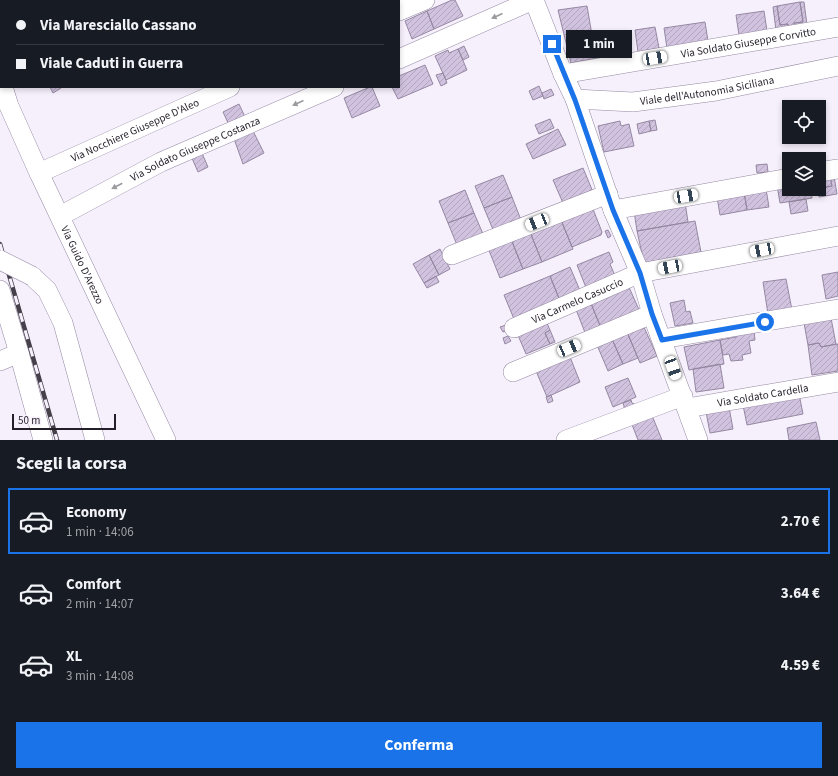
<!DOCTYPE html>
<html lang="it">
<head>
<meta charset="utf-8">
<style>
  :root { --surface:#171b24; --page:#20242c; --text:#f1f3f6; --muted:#9ea1a6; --line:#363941; --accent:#1a73e8 }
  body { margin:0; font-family:"Source Sans 3",sans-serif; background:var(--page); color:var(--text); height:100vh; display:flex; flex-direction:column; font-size:15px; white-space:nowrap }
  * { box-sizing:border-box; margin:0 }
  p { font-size:13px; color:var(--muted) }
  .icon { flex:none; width:22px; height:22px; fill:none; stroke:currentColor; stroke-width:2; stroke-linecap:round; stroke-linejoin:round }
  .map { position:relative; height:440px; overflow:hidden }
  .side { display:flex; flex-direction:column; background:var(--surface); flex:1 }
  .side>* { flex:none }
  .banner { position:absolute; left:0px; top:0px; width:400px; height:88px; box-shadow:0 2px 6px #0003; display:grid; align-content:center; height:88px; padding:0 16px; background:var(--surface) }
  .fabs { position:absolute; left:782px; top:100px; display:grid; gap:8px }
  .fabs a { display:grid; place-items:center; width:44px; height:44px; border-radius:0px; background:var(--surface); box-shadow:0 2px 6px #0003; font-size:20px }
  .scale { position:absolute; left:12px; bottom:10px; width:104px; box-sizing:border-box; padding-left:4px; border:2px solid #231e28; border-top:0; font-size:11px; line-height:14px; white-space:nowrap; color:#231e28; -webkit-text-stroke:3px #f6f0fc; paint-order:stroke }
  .end { position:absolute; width:18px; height:18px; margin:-9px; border:5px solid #1a73e8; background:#fff; box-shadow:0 0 0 2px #fff }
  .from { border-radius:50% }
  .bubble { position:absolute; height:28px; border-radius:0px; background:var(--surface); box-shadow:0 2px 6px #0003; font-size:13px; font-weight:700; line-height:28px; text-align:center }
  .car { position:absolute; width:12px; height:24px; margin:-12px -6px; border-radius:5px; box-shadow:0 0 3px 1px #0007; background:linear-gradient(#fff 24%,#345 0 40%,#fff 0 76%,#345 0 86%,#fff 0) }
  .banner b { display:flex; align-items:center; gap:14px; height:38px; font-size:15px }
  .banner b+b { border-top:1px solid var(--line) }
  .banner i { width:10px; height:10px; background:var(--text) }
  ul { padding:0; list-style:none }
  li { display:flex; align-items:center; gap:12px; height:66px; margin:0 8px 6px; padding:0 8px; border:2px solid transparent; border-radius:0px }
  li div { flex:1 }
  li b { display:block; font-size:15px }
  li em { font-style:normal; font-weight:700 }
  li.selected { border-color:var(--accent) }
  li>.icon { width:36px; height:36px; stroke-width:1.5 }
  h2 { padding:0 16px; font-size:18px; line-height:48px }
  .primary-button { display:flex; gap:8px; margin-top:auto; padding:8px 16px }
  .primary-button a { flex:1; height:46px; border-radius:0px; background:var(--accent); color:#fff; font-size:16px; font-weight:700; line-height:46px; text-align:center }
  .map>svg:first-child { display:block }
  .building { fill:url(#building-hatch); stroke:#9588a2 }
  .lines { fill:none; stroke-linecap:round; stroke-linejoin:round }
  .minor-casing { stroke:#9689a3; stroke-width:20 }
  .minor { stroke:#fff; stroke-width:19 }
  .rail-casing { stroke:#46404b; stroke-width:4.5 }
  .rail { stroke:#f6f0fc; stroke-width:3; stroke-dasharray:9; stroke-linecap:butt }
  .minor-bridge-casing { stroke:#9689a3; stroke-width:20; stroke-linecap:butt }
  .minor-bridge { stroke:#fff; stroke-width:19 }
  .oneway { fill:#9c9a9e }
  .route { stroke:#1a73e8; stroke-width:5 }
  .labels { text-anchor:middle; stroke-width:3; stroke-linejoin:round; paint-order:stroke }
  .street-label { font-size:11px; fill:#231e28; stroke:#f6f0fc }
</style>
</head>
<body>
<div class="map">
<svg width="838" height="440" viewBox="0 0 838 440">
  <defs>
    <pattern id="building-hatch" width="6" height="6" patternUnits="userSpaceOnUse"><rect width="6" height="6" fill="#d1c3e0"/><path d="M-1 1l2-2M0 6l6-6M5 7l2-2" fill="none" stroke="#b3a7c0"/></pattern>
  </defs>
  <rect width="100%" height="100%" fill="#f6f0fc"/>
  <path class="building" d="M452 0H455L463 16 434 29 427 11Z
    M800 2 803 22 794 23 795 27 788 28V24L780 25 777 6Z
    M800 2H804L807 25 795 27 794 23 803 22Z
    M587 6 592 35 587 36 588 44 595 43 597 58 571 63 558 10Z
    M777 6 780 25 788 24V28L776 30 773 7Z
    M427 11 434 29 412 39 405 21Z
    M764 11 767 31 739 35 736 15Z
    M705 22 708 41 667 48 664 28Z
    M655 27 659 48 638 52 635 30Z
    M626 34 629 53 597 58 594 39Z
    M464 46 469 57 463 60 458 49Z
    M458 49 467 70 446 80 435 56 448 50 449 53Z
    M425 65 433 84 398 99 392 87H399V76Z
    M443 73 447 83 441 86 436 75Z
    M539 86 543 96 533 100 529 91Z
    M50 87H60L61 88 53 93Z
    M370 87H372L380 106 352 118 344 98Z
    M551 89 554 95 544 99 542 93Z
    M239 104 246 119 230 127 223 112Z
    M550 119 554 128 539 134 535 125Z
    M655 120 657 130 651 131 649 121Z
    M620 121 621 126 629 124 634 146 604 152 598 126Z
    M649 121 651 131 639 134 637 124Z
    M251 127 264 153 243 164 233 136Z
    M558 129 566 145 533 159 526 144Z
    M201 151 208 167 198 172 191 156Z
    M767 164 768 172 757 173 756 165Z
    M583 168 593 192 563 203 553 180Z
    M503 175 512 197 484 208 475 186Z
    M830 176H834L837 194 819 197 817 189 832 186Z
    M830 176 832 186 819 188V178Z
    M787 184H789V189H810L811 191 789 194Z
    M787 184 789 194 811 191 812 198 780 203 777 185Z
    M766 189 769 207 747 210 744 192Z
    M465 190 474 213 448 223 439 201Z
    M744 192 747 210 720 215 717 197Z
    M512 197 521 220 494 232 484 208Z
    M806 199 808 211 791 214 789 202Z
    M685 202 688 222 637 231 634 211Z
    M593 209 602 232 601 235 572 247 561 220Z
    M474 213 483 234 457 245 448 223Z
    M561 220 573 249 542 262 530 232Z
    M695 221 701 252 644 263 637 231Z
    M608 230 611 236 608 238 605 231Z
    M530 232 542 262 523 269 511 239Z
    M511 239 523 269 500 278 488 248Z
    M440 249 450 269 439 275 429 255Z
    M609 252 613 262 610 264 616 278 587 290 577 265Z
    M429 255 439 275 424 283 413 264Z
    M570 267 581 293 560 301 550 276Z
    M838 272V296L826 299 822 275Z
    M436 276 439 282 427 288 424 283Z
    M550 276 560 301 514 319 504 295Z
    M786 279 792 310 768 314 763 282Z
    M628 285 640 312 601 328 590 301Z
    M684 300 686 312 690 311 693 323 675 326 670 303Z
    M590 301 601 328 586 335 575 307Z
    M831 318 836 344 821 347 819 343 808 345 804 323Z
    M546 321 550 330 545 333 550 344 526 354 517 333Z
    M509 324 512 329 503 332 500 327Z
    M643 325 657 356 640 363 627 332Z
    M550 330 555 342 550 344 545 333Z
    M754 331 755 340 749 341 751 353 742 355 743 360 731 361 729 354 723 355 720 340 736 337V334Z
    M627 332 638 358 623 364 612 339Z
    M508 336 511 341 505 344 503 338Z
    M612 339 623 364 608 371 597 345Z
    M720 340 724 364 689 370 684 347Z
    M819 343 821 347 838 344V371L812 375 808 345Z
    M570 357 580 382 547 397 536 371Z
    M720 364 724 388 696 392 693 369Z
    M628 378 636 397 613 407 605 387Z
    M799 394 803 414 747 425 743 405Z
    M551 395 553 401 548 403 546 397Z
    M631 400 632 403 636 405 624 410V406L623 403Z
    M729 407 733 429 710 433 706 412Z
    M651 413 662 440H638L631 422Z
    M816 422 820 440H789L787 428Z"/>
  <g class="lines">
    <defs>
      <g id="minor">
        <path d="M534 0 563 74 575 99 613 210 640 273 652 314 698 440"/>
        <path d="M399 11 425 0"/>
        <path d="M399 59 533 0"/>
        <path id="s1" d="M563 74 838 27"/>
        <path id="s2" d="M3 87 9 106 39 173 166 440"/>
        <path id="s3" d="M575 99 633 102 716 91 838 66"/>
        <path d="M819 172 838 169"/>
        <path id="s4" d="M39 173 230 87"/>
        <path d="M613 210 789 178"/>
        <path id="s5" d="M60 216 161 162 334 87"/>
        <path d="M452 255 608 194"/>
        <path d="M32 276 47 290 63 323 95 440"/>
        <path d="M0 290 19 353 43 440"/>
        <path id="s6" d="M514 328 640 273 838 236"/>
        <path d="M662 339 838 309"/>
        <path d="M0 361 19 353"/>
        <path d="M513 372 652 314"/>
        <path id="s7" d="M687 408 838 382"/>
        <path d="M566 440 683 396"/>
      </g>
    </defs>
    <use href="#minor" class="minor-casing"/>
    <use href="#minor" class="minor"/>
    <defs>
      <path id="rail" d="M0 244 57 440"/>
    </defs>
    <use href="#rail" class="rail-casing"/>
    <use href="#rail" class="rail"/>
    <defs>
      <path id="minor-bridge" d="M0 260 32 276"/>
    </defs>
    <use href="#minor-bridge" class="minor-bridge-casing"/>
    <use href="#minor-bridge" class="minor-bridge"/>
  </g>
  <defs><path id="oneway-solid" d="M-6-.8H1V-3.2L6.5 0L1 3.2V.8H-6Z"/></defs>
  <g class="oneway">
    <use href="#oneway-solid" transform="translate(497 16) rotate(156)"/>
    <use href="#oneway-solid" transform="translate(298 103) rotate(156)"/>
    <use href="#oneway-solid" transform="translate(117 186) rotate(152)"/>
  </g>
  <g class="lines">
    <path class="route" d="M552 44 575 100 613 210 640 273 652 314 662 340 765 322"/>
  </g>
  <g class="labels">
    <g class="street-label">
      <text dy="4" stroke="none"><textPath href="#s1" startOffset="188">Via Soldato Giuseppe Corvitto</textPath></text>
      <text dy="4" stroke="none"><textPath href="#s3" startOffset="133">Viale dell'Autonomia Siciliana</textPath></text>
      <text dy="4" stroke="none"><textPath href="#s4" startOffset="105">Via Nocchiere Giuseppe D'Aleo</textPath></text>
      <text dy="4" stroke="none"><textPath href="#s5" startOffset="151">Via Soldato Giuseppe Costanza</textPath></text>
      <text dy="4" stroke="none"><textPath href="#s2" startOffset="195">Via Guido D'Arezzo</textPath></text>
      <text dy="4" stroke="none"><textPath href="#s6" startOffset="69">Via Carmelo Casuccio</textPath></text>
      <text dy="4" stroke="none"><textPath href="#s7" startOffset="77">Via Soldato Cardella</textPath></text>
    </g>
  </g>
</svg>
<div class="fabs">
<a><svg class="icon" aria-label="locate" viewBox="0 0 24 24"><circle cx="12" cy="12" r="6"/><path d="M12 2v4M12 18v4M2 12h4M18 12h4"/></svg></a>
<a><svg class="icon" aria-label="layers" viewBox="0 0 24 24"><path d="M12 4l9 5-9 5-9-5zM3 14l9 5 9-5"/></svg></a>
</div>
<div class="scale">50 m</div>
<i class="end from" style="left:765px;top:322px"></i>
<i class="end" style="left:552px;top:44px"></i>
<div class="bubble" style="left:566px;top:30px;width:66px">1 min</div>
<i class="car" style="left:655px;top:58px;rotate:80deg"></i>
<i class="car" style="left:686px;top:196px;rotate:80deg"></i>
<i class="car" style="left:537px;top:222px;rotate:248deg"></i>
<i class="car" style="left:762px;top:250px;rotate:259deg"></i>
<i class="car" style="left:670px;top:267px;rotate:259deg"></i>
<i class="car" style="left:569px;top:348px;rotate:67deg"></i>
<i class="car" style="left:673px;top:368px;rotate:160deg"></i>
<div class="banner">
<b><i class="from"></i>Via Maresciallo Cassano</b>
<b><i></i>Viale Caduti in Guerra</b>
</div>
</div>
<section class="side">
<h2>Scegli la corsa</h2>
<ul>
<li class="selected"><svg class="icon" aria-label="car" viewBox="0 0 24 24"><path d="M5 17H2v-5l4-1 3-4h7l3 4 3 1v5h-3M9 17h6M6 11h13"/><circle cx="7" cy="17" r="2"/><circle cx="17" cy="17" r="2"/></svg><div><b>Economy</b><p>1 min · 14:06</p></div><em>2.70 €</em></li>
<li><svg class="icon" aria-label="car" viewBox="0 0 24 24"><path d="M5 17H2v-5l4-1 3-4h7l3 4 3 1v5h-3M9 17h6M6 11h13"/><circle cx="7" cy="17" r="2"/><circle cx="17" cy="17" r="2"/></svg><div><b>Comfort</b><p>2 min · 14:07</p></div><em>3.64 €</em></li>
<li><svg class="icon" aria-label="car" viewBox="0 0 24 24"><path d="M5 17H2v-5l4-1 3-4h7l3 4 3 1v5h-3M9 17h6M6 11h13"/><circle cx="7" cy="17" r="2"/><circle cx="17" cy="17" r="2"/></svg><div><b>XL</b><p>3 min · 14:08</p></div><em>4.59 €</em></li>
</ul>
<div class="primary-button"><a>Conferma</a></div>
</section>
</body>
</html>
